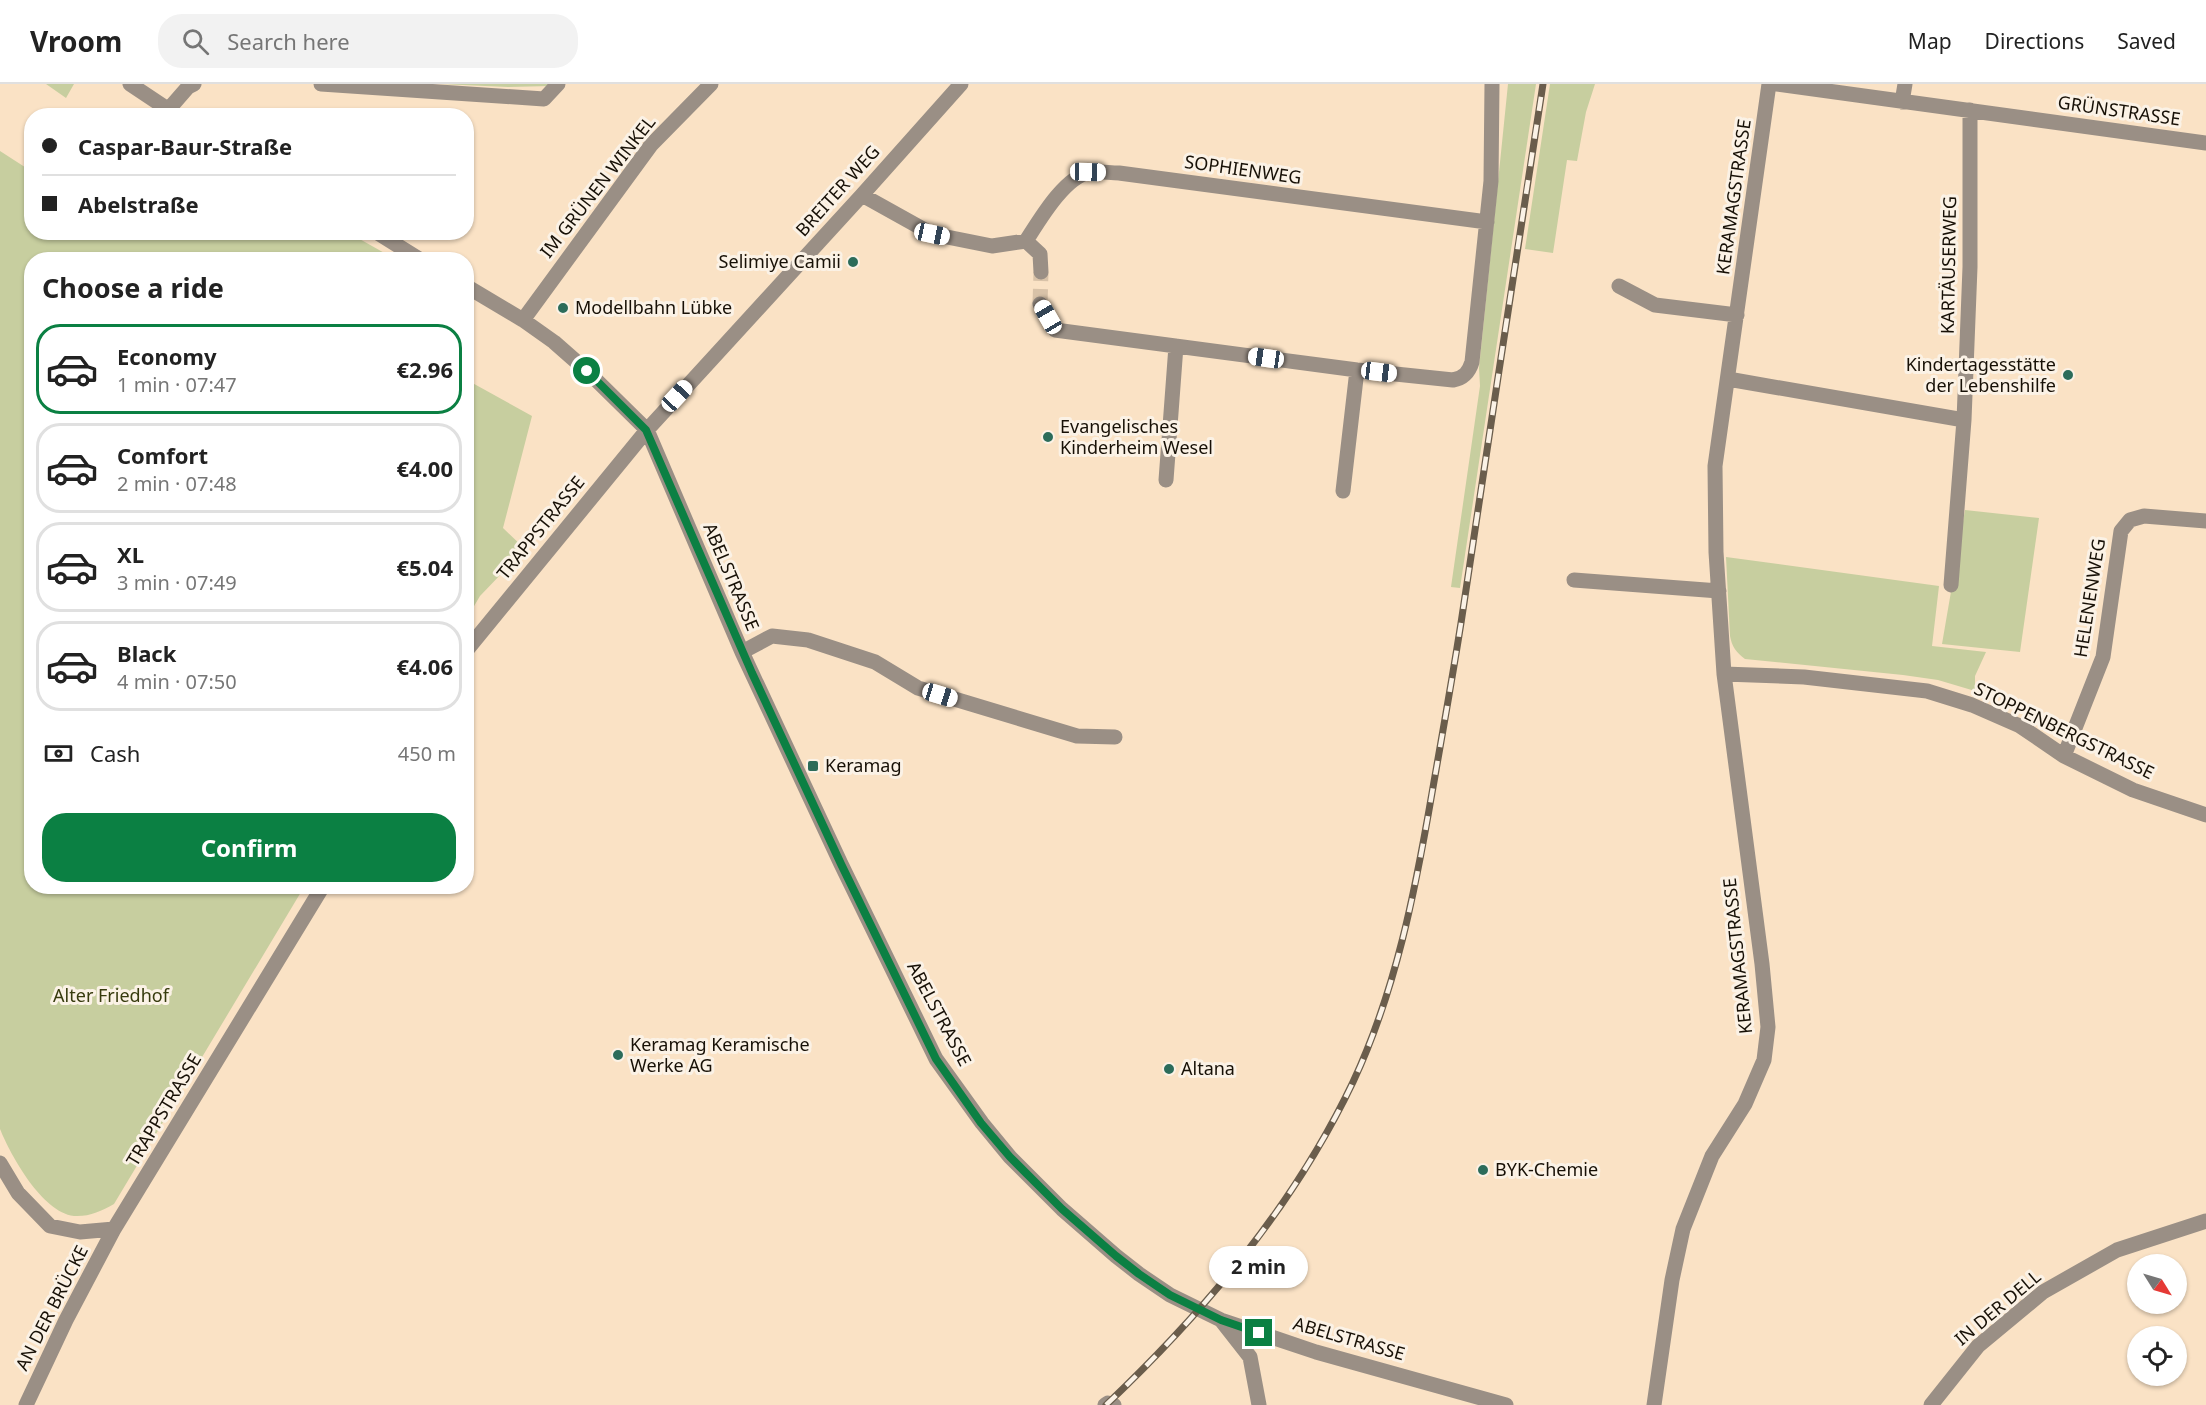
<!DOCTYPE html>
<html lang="en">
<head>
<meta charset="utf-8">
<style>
  :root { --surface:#fff; --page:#f2f2f2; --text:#222; --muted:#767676; --line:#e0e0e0; --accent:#0b8043 }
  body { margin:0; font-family:"Noto Sans",sans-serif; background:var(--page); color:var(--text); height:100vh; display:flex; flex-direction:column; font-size:22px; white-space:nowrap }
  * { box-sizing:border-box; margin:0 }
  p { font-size:20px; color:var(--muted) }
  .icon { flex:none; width:33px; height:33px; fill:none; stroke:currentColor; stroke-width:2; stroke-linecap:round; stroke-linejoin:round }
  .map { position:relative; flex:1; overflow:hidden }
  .panel { position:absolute; left:24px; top:168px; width:450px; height:642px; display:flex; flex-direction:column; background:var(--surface); border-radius:24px; box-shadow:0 2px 4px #0004 }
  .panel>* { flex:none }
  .top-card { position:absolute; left:24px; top:24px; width:450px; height:132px; border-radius:24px; box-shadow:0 2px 4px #0004; display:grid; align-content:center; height:132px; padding:0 18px; background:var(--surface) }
  .needle { width:39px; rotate:127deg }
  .controls { position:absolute; left:2127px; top:1170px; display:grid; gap:12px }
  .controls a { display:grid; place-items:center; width:60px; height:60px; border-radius:50%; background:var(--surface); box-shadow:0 2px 4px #0004; font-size:30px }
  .end { position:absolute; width:27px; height:27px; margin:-14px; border:8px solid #0b8043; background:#fff; box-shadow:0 0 0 3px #fff }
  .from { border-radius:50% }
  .bubble { position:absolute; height:42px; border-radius:21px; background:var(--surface); box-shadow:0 2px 4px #0004; font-size:20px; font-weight:700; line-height:42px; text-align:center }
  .car { position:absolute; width:18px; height:36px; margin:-18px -9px; border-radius:8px; box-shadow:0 0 4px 2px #0007; background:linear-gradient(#fff 24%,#345 0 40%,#fff 0 76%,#345 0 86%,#fff 0) }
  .top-card b { display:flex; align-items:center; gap:21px; height:57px; font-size:22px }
  .top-card b+b { border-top:2px solid var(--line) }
  .top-card i { width:15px; height:15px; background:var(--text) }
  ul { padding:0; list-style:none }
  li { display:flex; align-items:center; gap:18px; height:90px; margin:0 12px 9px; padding:0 6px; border:3px solid var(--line); border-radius:24px }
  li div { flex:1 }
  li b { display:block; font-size:22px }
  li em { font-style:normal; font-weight:700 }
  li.on { border-color:var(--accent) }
  li>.icon { width:54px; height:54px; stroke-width:1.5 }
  h2 { padding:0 18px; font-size:27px; line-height:72px }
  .pay { display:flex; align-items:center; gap:15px; height:66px; padding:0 18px; font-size:22px }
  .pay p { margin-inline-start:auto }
  .cta { display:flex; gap:12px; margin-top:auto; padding:12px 18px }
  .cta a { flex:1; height:69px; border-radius:24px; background:var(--accent); color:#fff; font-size:24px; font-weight:700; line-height:69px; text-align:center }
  header { display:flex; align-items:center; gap:36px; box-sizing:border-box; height:84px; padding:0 30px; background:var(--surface); border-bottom:2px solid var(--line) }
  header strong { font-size:28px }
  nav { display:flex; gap:33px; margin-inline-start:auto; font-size:21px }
  .search { width:420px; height:54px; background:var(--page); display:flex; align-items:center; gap:15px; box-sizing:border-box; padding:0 21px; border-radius:24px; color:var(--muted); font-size:22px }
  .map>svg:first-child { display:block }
  .green { fill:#c7ce9f }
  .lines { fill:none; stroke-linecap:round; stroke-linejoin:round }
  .minor-tunnel { stroke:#d8c2a8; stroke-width:15; stroke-dasharray:15 8; stroke-linecap:butt }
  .minor { stroke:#9a8f85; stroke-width:15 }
  .rail-casing { stroke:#6a5d4c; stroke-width:7 }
  .rail { stroke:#fbf2e6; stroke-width:4.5; stroke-dasharray:14; stroke-linecap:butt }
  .route { stroke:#0b8043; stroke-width:8 }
  .poi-dot { fill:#2c6c5a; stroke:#fbf2e6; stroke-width:2 }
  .labels { text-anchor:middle; stroke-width:6; stroke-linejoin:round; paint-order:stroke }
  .street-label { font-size:18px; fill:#171006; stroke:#fbf2e6 }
  .poi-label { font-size:18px; fill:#171006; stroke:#fbf2e6; text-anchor:start }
  .park-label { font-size:18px; fill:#373b0e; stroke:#fbf2e6 }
</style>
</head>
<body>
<header>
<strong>Vroom</strong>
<div class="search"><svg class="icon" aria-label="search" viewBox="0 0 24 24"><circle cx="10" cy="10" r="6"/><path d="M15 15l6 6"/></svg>Search here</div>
<nav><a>Map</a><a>Directions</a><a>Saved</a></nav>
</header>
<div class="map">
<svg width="2206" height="1321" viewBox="0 0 2206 1321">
  <rect width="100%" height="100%" fill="#fae2c5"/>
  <path class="green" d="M46 0H74L66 14Z
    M440 0H551V2L508 3Z
    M1508 0H1536L1460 504 1451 503 1480 302 1479 284Z
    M1550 0H1595L1586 28 1577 77 1567 76 1553 169 1525 165Z
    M0 67 31 87 32 148 349 149 395 175 32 176V802L304 803 114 1120C101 1127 89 1133 74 1132 42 1128 11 1072 0 1045Z
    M467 296 532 332 503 444 525 465 480 512 467 534Z
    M1965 426 2039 434 2020 568 1942 560Z
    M1726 473 1939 502 1932 562 1986 568 1975 592V607L1938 596 1903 591 1745 575C1736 568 1732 563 1730 552Z"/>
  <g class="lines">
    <path class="minor-tunnel" d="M1040 220 1041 188"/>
    <path class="minor" d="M130 0 178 32
      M321 0 544 15 558 0
      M1777 0 2206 59
      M1902 18 1905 0
      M168 26 188 3 194 0
      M862 111 932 150 992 162 1026 157 1040 170 1041 188
      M376 148 421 176
      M1026 157C1039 137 1064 93 1090 88 1099 87 1110 89 1119 89L1487 138
      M466 202 523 236 554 258 587 287 647 346 742 568 841 780 936 975 982 1039 1010 1073 1062 1125 1116 1172 1139 1190 1170 1211 1221 1236 1316 1268 1506 1321
      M1619 202 1655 221 1737 231
      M1040 220 1055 246 1357 286 1453 296C1464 294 1469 288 1472 278L1491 97 1492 0
      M523 236 651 61 711 0
      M1728 295 1964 336
      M1166 396 1176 262
      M1343 407 1357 286
      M1574 496 1719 507
      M1951 501 1964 336 1970 183V26
      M466 567 647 346 862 111 961 0
      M742 568 772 552 808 556 875 578 918 604 1077 652 1115 653
      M1724 590 1804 593 1927 607 1972 621 2020 642 2064 672 2133 706 2206 731
      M2064 672 2103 573 2121 447 2130 436 2144 432 2206 437
      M0 1079 18 1109 50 1142 80 1148 114 1145 323 802
      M1221 1236 1250 1273 1259 1321
      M26 1321 66 1236 114 1145
      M1105 1321 1108 1319 1114 1321
      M1654 1321 1672 1196 1683 1145 1712 1072 1745 1020 1764 976 1768 943 1762 880 1724 590 1716 468 1715 382 1769 0
      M1931 1321 1978 1262 2043 1208 2117 1166 2206 1137"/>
    <defs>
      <path id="rail" d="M1106 1321C1205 1227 1294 1122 1353 998 1396 906 1415 808 1432 709 1442 652 1452 596 1461 539 1488 359 1515 180 1543 0"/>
    </defs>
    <use href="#rail" class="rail-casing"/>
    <use href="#rail" class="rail"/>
  </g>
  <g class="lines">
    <path class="route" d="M587 287 646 346 752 589 841 780 936 975 981 1039 1010 1073 1062 1125 1116 1172 1139 1190 1170 1211 1221 1236 1259 1249"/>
  </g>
  <g class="poi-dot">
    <circle cx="853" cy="178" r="6"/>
    <circle cx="563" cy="224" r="6"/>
    <circle cx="2068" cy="291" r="6"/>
    <circle cx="1048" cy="353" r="6"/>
    <rect x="807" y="676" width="12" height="12" rx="3"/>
    <circle cx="618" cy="971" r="6"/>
    <circle cx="1169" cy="985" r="6"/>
    <circle cx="1483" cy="1086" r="6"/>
  </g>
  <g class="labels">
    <g class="street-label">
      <text transform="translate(2119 27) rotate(8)" y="6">GRÜNSTRASSE</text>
      <text transform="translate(1243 86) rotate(8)" y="6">SOPHIENWEG</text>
      <text transform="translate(598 103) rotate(-52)" y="6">IM GRÜNEN WINKEL</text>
      <text transform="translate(838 107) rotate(-48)" y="6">BREITER WEG</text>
      <text transform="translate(1734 113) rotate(-82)" y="6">KERAMAGSTRASSE</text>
      <text transform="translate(1949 181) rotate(-89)" y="6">KARTÄUSERWEG</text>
      <text transform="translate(541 444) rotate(-51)" y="6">TRAPPSTRASSE</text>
      <text transform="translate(731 493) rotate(67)" y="6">ABELSTRASSE</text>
      <text transform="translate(2090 514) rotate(-81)" y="6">HELENENWEG</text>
      <text transform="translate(2064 647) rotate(26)" y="6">STOPPENBERGSTRASSE</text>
      <text transform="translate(1738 872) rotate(-96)" y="6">KERAMAGSTRASSE</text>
      <text transform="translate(939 930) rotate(62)" y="6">ABELSTRASSE</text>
      <text transform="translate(164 1026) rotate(-59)" y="6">TRAPPSTRASSE</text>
      <text transform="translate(52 1224) rotate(-63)" y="6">AN DER BRÜCKE</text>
      <text transform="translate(1998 1224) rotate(-40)" y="6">IN DER DELL</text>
      <text transform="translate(1349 1255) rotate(16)" y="6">ABELSTRASSE</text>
    </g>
    <g class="poi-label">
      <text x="841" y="184" text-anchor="end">Selimiye Camii</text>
      <text x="575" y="230">Modellbahn Lübke</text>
      <text x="2056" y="287" text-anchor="end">Kindertagesstätte<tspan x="2056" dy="21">der Lebenshilfe</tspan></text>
      <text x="1060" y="349">Evangelisches<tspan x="1060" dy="21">Kinderheim Wesel</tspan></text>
      <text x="825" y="688">Keramag</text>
      <text x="630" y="967">Keramag Keramische<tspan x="630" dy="21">Werke AG</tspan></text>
      <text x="1181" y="991">Altana</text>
      <text x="1495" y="1092">BYK-Chemie</text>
    </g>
    <g class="park-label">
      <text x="111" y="918">Alter Friedhof</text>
    </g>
  </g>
</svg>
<div class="controls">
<a><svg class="needle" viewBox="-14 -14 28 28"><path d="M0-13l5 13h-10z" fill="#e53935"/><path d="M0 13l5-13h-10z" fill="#767676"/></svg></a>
<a><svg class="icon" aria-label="locate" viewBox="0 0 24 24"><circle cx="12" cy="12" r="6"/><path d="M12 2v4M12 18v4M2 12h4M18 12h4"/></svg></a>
</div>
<i class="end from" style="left:587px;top:287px"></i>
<i class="end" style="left:1259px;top:1249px"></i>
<div class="bubble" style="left:1209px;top:1162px;width:99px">2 min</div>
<i class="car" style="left:1088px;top:88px;rotate:91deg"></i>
<i class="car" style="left:932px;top:150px;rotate:102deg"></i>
<i class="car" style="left:1048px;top:233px;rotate:330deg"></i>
<i class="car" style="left:1266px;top:274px;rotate:278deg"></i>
<i class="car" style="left:1379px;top:288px;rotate:97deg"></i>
<i class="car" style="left:677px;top:312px;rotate:43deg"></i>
<i class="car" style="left:940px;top:611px;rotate:107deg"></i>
<div class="top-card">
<b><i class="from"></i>Caspar-Baur-Straße</b>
<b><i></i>Abelstraße</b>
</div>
<section class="panel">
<h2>Choose a ride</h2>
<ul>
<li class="on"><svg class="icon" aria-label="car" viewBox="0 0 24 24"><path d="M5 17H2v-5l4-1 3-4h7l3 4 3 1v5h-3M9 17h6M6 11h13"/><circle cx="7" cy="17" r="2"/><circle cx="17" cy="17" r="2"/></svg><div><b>Economy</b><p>1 min · 07:47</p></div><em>€2.96</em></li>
<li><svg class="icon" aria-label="car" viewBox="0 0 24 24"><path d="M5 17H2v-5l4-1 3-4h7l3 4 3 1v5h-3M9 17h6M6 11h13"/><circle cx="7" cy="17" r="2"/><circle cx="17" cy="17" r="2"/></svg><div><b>Comfort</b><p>2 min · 07:48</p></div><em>€4.00</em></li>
<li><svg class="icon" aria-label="car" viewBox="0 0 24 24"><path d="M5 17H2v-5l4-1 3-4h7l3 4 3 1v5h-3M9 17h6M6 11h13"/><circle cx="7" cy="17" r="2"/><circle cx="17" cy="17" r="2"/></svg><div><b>XL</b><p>3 min · 07:49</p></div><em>€5.04</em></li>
<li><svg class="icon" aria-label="car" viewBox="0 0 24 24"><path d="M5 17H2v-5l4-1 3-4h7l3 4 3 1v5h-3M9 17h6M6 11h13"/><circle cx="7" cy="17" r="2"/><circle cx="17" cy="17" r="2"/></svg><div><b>Black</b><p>4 min · 07:50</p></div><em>€4.06</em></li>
</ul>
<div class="pay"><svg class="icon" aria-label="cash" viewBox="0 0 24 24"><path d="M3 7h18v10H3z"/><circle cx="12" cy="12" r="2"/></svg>Cash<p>450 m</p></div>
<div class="cta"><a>Confirm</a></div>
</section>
</div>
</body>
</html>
